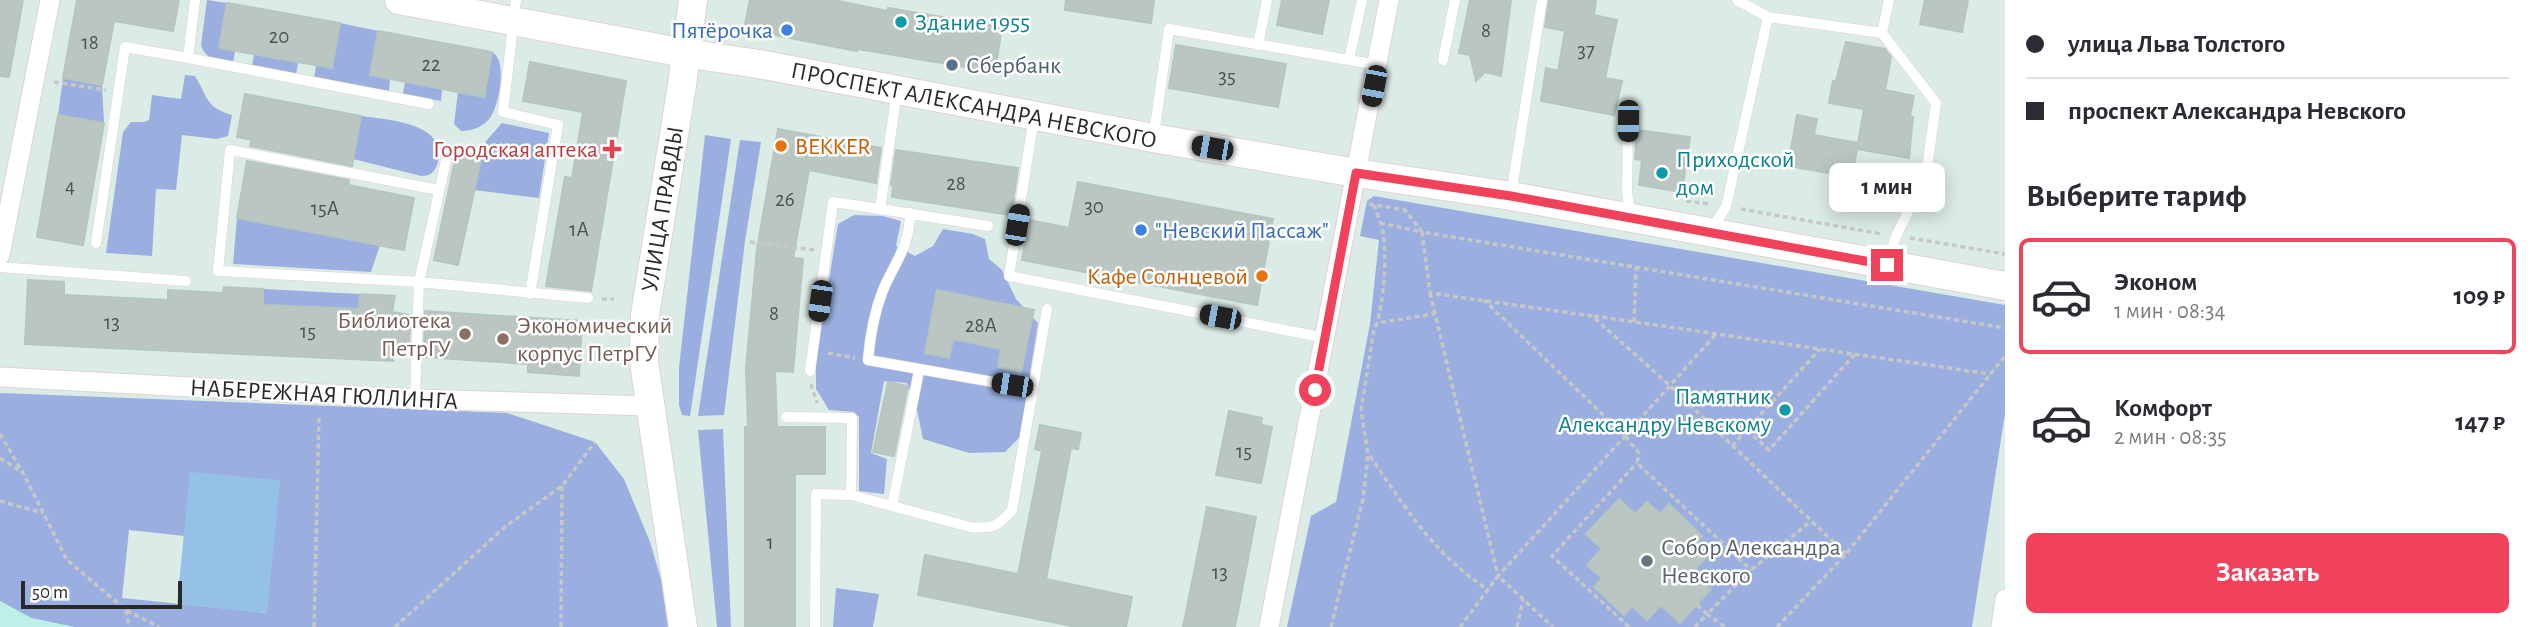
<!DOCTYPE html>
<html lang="ru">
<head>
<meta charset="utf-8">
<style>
  :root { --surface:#fff; --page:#f7f7f7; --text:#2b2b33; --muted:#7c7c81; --line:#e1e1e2; --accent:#f1425b }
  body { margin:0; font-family:"Alegreya Sans",sans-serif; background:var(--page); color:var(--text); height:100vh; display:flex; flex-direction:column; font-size:26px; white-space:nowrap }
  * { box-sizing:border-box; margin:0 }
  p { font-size:23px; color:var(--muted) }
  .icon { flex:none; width:38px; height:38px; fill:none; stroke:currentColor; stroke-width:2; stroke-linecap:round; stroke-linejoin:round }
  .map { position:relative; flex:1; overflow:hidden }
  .panel { display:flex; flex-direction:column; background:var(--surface); width:525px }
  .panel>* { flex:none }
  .top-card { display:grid; align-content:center; height:154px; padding:0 21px; background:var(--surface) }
  .scale { position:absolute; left:21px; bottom:18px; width:161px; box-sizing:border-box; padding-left:7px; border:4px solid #292929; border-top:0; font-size:19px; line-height:24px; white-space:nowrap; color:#292929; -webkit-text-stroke:5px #fff; paint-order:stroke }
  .end { position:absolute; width:32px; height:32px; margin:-16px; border:9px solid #f1425b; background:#fff; box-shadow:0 0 0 4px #fff }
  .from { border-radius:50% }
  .bubble { position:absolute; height:49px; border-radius:10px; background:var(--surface); box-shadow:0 4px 18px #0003; font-size:23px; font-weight:700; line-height:49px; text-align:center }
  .car { position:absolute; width:21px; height:42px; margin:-21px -10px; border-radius:9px; box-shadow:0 0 5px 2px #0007; background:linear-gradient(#222 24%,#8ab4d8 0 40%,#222 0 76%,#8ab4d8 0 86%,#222 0) }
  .top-card b { display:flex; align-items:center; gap:24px; height:66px; font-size:26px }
  .top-card b+b { border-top:2px solid var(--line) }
  .top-card i { width:18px; height:18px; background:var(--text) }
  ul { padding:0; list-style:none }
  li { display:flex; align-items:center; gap:21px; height:116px; margin:0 14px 10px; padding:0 7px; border:4px solid transparent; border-radius:10px }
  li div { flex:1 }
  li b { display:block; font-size:26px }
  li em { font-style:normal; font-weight:700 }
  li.on { border-color:var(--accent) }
  li>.icon { width:63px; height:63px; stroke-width:1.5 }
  h2 { padding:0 21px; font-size:32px; line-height:84px }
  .button { display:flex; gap:14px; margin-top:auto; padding:14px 21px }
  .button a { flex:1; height:80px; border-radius:10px; background:var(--accent); color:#fff; font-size:28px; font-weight:700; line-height:80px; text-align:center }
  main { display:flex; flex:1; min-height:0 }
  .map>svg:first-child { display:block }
  .green { fill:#9aafdf; fill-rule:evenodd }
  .sand { fill:#bfefe9 }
  .pitch { fill:#96c1e6 }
  .building { fill:#bbc6c2; stroke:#b5c6c1; stroke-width:2 }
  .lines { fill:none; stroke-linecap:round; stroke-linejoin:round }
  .lane-casing { stroke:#e1d1d3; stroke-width:11 }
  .street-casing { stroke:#e1d1d3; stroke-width:21 }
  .secondary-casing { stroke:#e1d1d3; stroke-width:30 }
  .path { stroke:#c7c7c7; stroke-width:3.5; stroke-dasharray:5 3.5; stroke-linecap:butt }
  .lane { stroke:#fff; stroke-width:10 }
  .street { stroke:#fff; stroke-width:19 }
  .secondary { stroke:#fff; stroke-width:28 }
  .route { stroke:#f1425b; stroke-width:9 }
  .culture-dot { fill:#0f9aa8; stroke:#fff; stroke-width:2.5 }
  .shop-dot { fill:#3f7fe0; stroke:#fff; stroke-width:2.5 }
  .service-dot { fill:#5c6f8a; stroke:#fff; stroke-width:2.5 }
  .food-dot { fill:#e8710a; stroke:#fff; stroke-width:2.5 }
  .health-dot { fill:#e0444e; stroke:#fff; stroke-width:2.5 }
  .education-dot { fill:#8d6e63; stroke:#fff; stroke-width:2.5 }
  .worship-dot { fill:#6b7280; stroke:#fff; stroke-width:2.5 }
  .labels { text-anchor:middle; stroke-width:5; stroke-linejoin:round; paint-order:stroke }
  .number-label { font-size:21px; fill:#4e504f }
  .culture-label { font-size:24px; fill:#0d838f; stroke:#fff; text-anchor:start }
  .shop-label { font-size:24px; fill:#366cbe; stroke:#fff; text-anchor:end }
  .service-label { font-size:24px; fill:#4e5e75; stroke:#fff; text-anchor:start }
  .street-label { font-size:24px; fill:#292929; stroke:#fff }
  .food-label { font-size:24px; fill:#c56008; stroke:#fff; text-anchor:start }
  .health-label { font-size:24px; fill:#be3a42; stroke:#fff; text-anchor:end }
  .education-label { font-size:24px; fill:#785e54; stroke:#fff; text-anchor:end }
  .worship-label { font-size:24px; fill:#5b616d; stroke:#fff; text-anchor:start }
</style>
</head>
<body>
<main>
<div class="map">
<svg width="2005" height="627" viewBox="0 0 2005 627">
  <rect width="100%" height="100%" fill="#dbebe5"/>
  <path class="green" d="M207 0 227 3 219 47 235 51 233 63C219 60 206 61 201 45Z
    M340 23 378 31 370 75 390 79 389 92 314 78 316 66 332 68Z
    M492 52C508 60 499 106 490 118 483 127 472 131 461 131L454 124 458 92 484 97Z
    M254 54 298 63 296 75 252 67Z
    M185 75 195 76C208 97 205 107 232 115L228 136 217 139 182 135 176 190 156 189 152 256 106 253 123 132 131 122H144L149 120 152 95 181 99Z
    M63 78 102 85 104 123 58 115Z
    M405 82 442 89 441 101 403 94Z
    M361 116C389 120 451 123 437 165 434 173 429 176 421 176L353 159Z
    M502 123 549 133 539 198 474 190 486 141Z
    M705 135 731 139 690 416 682 415 679 405V368Z
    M740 140 761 142 745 241 724 415 698 416Z
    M1374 196 2005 305V413L1972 627H1287L1311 516 1336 502 1370 324 1379 240 1360 236 1367 201Z
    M854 215 883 216 901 221 896 246 915 256 933 246 943 229 973 234 985 239 989 259 1002 270 1016 299 1038 323 1020 437 1005 452 969 453 923 439 917 410 907 383 884 381 871 453 887 459 884 494 859 491V417L854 412 829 410 816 389V362L838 224Z
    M237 218 380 245 371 272 233 264Z
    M263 289 360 294 359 309 263 305Z
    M0 393 507 413 595 442 624 479 650 542 663 586 668 627H74L31 618 0 601ZM190 472 267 613 122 598 129 530 185 536Z
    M723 429 731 627H717L698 430Z
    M836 588 879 594 873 627H833Z"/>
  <path class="sand" d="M0 601 31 618 74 627H0Z"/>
  <path class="pitch" d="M190 472 280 480 267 613 177 604Z"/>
  <path class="building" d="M0 0H23L9 77 0 76Z
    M77 0H179L173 31 114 21 102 85 63 78Z
    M750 0H834L887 11 888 8 1002 27 995 72 858 49 857 51 744 29Z
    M1066 0H1154L1151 23 1065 10Z
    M1282 0H1329L1322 34 1277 25Z
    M1470 0H1511L1501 76 1485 72 1476 81 1470 55 1459 53Z
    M1549 0H1596L1594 15 1617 20 1605 78 1622 81 1614 115 1541 101 1546 68 1558 71 1565 31 1545 27Z
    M1925 0H1968L1962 32 1920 24Z
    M227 3 340 23 332 68 219 48Z
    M378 31 492 52 484 97 370 75Z
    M1846 42 1885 49 1891 57 1885 90 1914 96 1910 116 1913 117 1909 158 1857 149 1852 177 1788 166 1797 115 1817 119 1814 135 1858 143 1864 109 1829 103 1833 81H1836Z
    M1176 45 1286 64 1278 107 1169 88Z
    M530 62 626 81 591 291 546 286 565 177 572 178 583 112 523 101Z
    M245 94 361 116 352 166 250 146 252 140 237 137Z
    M58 115 104 123 83 245 37 237Z
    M778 129 881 148 876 183 809 170 793 258 803 259 793 372 775 371 777 427H825V474H795V627H745V427H748L746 368 757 249Z
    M1637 130 1690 137 1682 192 1639 185 1642 160 1635 159Z
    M896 150 1018 168 1011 215 892 197 893 186 891 185Z
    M456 155 481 160 458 265 434 260Z
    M247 161 349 180 348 185 414 198 404 250 237 218Z
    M1078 182 1273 219 1257 305 1022 260 1029 220 1069 228Z
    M28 280 64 282V295L168 300V290L223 293 224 287 263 289V305L359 309 360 294 395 296 392 312 410 315 409 356 394 355 393 361 25 344Z
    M937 290 1034 310 1021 372 998 367 1001 349 953 339 949 358 925 353Z
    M425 311 582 321 579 376 528 372V364L424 357Z
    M888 382 908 386 894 456 873 452Z
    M1229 411 1262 418 1261 425 1272 427 1261 483 1216 475Z
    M1040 425 1081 433 1078 449 1071 448 1046 579 1132 597 1126 627H1077L918 595 925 555 1018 574 1042 451 1035 449Z
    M1619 499 1635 514 1647 502 1660 514 1669 504 1702 536 1694 545 1707 557 1692 572 1711 589 1680 623 1661 605 1647 620 1632 606 1624 615 1594 587 1602 578 1587 565 1602 549 1586 534Z
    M1207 507 1256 517 1235 627H1183Z"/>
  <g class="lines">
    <defs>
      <path id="lane" d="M195 0 188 58 429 104
        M516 0 503 112 558 125 530 294
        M1737 0 1768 17 1882 33 1936 103 1926 175 1896 236 1888 261
        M1882 33 1889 0
        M1258 45 1267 0
        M1349 60 1362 0
        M1443 60 1455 0
        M1034 117 1009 276 1326 338
        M1628 121 1627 192 1630 214
        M1154 134 1169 29 1378 65
        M439 190 230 150 218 271 419 282 588 298
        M1511 195 1542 0
        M880 209 988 226
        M910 213C910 246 895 262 883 290 874 313 870 336 868 360L1033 389
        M1712 228 1726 207 1768 17
        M96 243 125 47 188 58
        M0 267 186 281
        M810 371 833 202 880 209 897 91
        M415 399 419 282 447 156
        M786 417 852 418 851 495 816 494 815 627
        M851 495 970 527C992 529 998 527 1012 510L1047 309
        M892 506 919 371"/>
      <path id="street" d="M0 255 50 0
        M0 377 415 399 648 406
        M1269 627 1389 0
        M2001 627 2005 599"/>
      <path id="secondary" d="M399 0 685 53 764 65 1153 138 1356 173 1511 196 2005 286
        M683 627 644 362 645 315 682 85 693 0"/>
    </defs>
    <use href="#lane" class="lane-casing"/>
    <use href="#street" class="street-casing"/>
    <use href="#secondary" class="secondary-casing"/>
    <path class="path" d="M54 82 106 90
      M1686 201 1710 204
      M1369 204 1405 210 1422 232 2005 328
      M1374 205C1377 213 1381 223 1383 232 1387 257 1384 298 1377 323
      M1741 209 1882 234
      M1380 223 1422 232 1430 293 1592 316 1666 382 1846 554
      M1910 238 2005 254
      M750 242 814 250
      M1430 293 1498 576 1625 436 1484 300
      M602 299H614
      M1594 316 1990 374
      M1634 322 1636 268
      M1715 335 1625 436 1639 453 1637 463 1751 570
      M828 353 855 358
      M811 384 817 403
      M1747 430 1769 450 1855 354
      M0 434 23 473 67 560 126 610 159 627
      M1732 446 1820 349
      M1370 456C1408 511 1430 550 1488 590
      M0 458 22 472
      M0 501 43 513
      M1697 605 1707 614 1751 570 1810 522
      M126 610 129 627
      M314 627 319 417
      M395 627 506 526 562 486 595 442
      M561 627 562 486
      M1331 627 1363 499 1368 454 1361 410 1374 330 1377 323 1434 314
      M1460 627 1498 576 1553 627
      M1517 627 1523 600
      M1629 627 1552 556 1637 463
      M1695 627 1707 614 1725 627
      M1777 627 1846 554 2005 356"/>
    <use href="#lane" class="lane"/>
    <use href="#street" class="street"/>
    <use href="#secondary" class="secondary"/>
  </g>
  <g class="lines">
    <path class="route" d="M1315 390 1356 173 1511 196 1887 265"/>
  </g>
  <g class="culture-dot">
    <circle cx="901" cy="22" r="7"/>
    <circle cx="1662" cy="173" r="7"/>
    <circle cx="1785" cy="410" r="7"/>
  </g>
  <g class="shop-dot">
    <circle cx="787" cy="30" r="7"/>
    <circle cx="1141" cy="230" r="7"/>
  </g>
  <circle class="service-dot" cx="952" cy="65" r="7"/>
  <g class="food-dot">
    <circle cx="781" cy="146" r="7"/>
    <circle cx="1262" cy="276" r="7"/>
  </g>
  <path class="health-dot" d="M608.5 138.5h7v7h7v7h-7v7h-7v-7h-7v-7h7z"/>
  <g class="education-dot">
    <circle cx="465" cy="334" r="7"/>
    <circle cx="503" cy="339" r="7"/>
  </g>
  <circle class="worship-dot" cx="1647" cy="561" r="7"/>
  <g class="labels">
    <g class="number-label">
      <text x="1486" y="37">8</text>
      <text x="279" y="43">20</text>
      <text x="90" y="49">18</text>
      <text x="1586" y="57">37</text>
      <text x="431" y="71">22</text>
      <text x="1227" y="83">35</text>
      <text x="956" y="190">28</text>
      <text x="70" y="193">4</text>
      <text x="785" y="206">26</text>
      <text x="1094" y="213">30</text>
      <text x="325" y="215">15А</text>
      <text x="579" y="236">1А</text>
      <text x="774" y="320">8</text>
      <text x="112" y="329">13</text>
      <text x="981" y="332">28А</text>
      <text x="308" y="338">15</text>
      <text x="1244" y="458">15</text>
      <text x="770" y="549">1</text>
      <text x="1220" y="579">13</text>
    </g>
    <g class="culture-label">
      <text x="915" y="30">Здание 1955</text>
      <text x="1676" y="167">Приходской<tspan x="1676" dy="28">дом</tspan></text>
      <text x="1771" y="404" text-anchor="end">Памятник<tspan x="1771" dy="28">Александру Невскому</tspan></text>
    </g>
    <g class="shop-label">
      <text x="773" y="38">Пятёрочка</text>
      <text x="1155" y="238" text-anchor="start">"Невский Пассаж"</text>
    </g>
    <g class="service-label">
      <text x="966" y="73">Сбербанк</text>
    </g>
    <g class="street-label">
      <text transform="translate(974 105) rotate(11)" y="8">ПРОСПЕКТ АЛЕКСАНДРА НЕВСКОГО</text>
      <text transform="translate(662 209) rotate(-81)" y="8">УЛИЦА ПРАВДЫ</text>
      <text transform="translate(324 394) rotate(3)" y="8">НАБЕРЕЖНАЯ ГЮЛЛИНГА</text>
    </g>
    <g class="food-label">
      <text x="795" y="154">BEKKER</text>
      <text x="1248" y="284" text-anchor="end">Кафе Солнцевой</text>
    </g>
    <g class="health-label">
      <text x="598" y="157">Городская аптека</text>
    </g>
    <g class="education-label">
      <text x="451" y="328">Библиотека<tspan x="451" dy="28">ПетрГУ</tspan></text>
      <text x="517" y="333" text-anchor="start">Экономический<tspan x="517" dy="28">корпус ПетрГУ</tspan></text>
    </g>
    <g class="worship-label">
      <text x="1661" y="555">Собор Александра<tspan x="1661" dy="28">Невского</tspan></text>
    </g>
  </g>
</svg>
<div class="scale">50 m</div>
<i class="end from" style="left:1315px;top:390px"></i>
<i class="end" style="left:1887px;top:265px"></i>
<div class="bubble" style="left:1829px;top:163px;width:116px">1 мин</div>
<i class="car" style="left:1374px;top:86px;rotate:191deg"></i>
<i class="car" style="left:1628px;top:121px;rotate:181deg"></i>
<i class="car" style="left:1212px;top:148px;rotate:280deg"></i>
<i class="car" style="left:1017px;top:225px;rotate:9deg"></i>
<i class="car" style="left:820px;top:301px;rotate:188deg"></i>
<i class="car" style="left:1220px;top:317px;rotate:281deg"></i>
<i class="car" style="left:1012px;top:385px;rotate:279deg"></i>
</div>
<section class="panel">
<div class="top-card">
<b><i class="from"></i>улица Льва Толстого</b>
<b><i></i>проспект Александра Невского</b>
</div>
<h2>Выберите тариф</h2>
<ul>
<li class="on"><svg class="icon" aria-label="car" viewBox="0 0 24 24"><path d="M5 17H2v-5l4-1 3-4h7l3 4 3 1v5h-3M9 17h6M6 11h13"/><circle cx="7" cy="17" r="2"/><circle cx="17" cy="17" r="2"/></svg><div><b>Эконом</b><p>1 мин · 08:34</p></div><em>109 ₽</em></li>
<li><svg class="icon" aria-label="car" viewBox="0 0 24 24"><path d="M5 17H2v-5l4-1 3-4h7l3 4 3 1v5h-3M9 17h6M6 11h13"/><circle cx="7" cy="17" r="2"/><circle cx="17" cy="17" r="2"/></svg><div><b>Комфорт</b><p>2 мин · 08:35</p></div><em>147 ₽</em></li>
</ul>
<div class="button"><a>Заказать</a></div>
</section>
</main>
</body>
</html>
